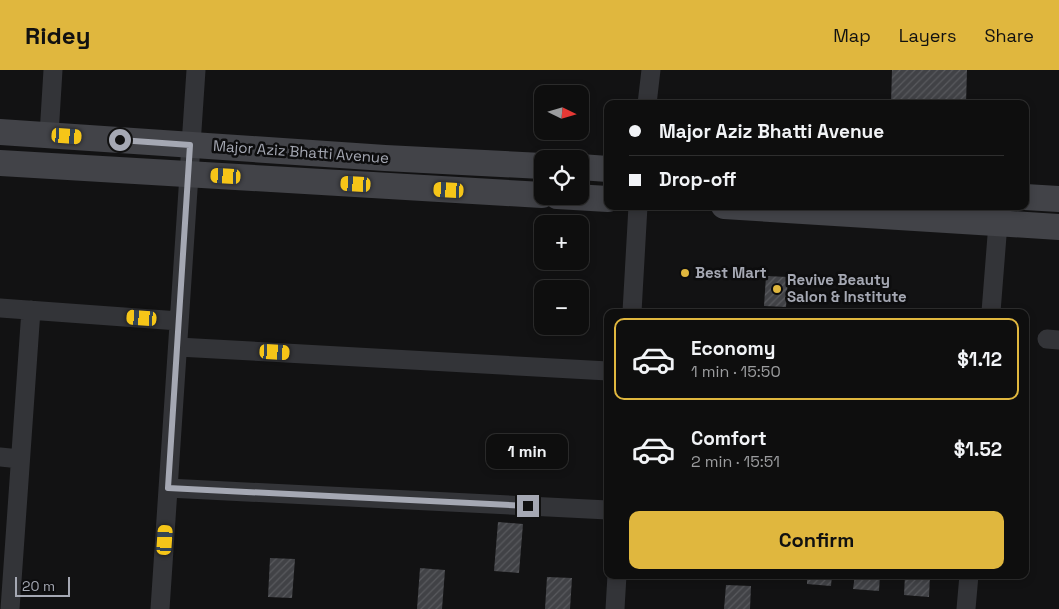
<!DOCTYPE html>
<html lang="en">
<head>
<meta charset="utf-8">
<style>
  :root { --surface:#0e0e0e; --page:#1c1c1c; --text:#f1f3f6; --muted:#9b9c9e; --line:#2e2e2e; --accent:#e0b73e }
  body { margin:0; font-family:"Space Grotesk",sans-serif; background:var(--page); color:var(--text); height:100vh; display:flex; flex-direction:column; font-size:19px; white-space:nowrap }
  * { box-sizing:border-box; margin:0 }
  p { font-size:16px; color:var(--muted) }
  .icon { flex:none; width:28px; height:28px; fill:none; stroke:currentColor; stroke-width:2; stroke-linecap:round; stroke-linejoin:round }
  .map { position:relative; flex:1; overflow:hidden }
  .side { position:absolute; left:604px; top:239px; width:425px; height:270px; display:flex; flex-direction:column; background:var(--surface); border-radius:10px; box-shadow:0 2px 8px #0003,0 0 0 1px var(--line) }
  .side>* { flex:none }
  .guide { position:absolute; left:604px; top:30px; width:425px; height:110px; border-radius:10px; box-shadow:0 2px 8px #0003,0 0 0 1px var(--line); display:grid; align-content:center; height:110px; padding:0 25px; background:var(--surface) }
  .needle { width:32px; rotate:95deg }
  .controls { position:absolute; left:534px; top:15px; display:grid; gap:10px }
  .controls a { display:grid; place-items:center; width:55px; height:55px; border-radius:10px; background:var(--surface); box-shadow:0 2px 8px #0003,0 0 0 1px var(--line); font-size:25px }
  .scale { position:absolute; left:15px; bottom:12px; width:55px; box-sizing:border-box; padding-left:5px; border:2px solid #a5a8b3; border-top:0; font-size:14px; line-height:18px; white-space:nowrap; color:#a5a8b3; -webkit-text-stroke:4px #0d0d0e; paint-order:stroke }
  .end { position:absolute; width:22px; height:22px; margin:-11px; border:6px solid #a5a8b3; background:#111; box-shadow:0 0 0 2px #111 }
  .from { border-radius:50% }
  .bubble { position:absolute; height:35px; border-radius:10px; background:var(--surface); box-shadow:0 2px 8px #0003,0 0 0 1px var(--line); font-size:16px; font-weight:800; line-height:35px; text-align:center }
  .car { position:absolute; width:15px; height:30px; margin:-15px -8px; border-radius:6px; box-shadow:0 0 4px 1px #0007; background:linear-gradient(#f5c518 24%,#345 0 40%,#f5c518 0 76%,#345 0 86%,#f5c518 0) }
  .guide b { display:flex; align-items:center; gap:18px; height:48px; font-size:19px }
  .guide b+b { border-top:1px solid var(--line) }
  .guide i { width:12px; height:12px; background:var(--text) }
  ul { padding:9px 0 0; list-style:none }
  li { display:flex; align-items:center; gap:15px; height:82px; margin:0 10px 8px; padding:0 15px; border:2px solid transparent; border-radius:10px }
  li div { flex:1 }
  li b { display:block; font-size:19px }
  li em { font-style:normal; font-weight:800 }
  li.current { border-color:var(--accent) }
  li>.icon { width:45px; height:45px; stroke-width:1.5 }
  .button { display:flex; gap:10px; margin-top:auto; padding:10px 25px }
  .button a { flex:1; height:58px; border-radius:10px; background:var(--accent); color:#111; font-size:20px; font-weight:800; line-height:58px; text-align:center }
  header { display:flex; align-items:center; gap:30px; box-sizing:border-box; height:70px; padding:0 25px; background:var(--accent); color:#111 }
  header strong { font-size:24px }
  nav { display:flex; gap:28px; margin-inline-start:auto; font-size:18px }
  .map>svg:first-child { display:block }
  .building { fill:url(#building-hatch) }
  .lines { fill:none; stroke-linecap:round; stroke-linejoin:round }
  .minor { stroke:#333438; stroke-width:19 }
  .secondary { stroke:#424348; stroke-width:26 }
  .route { stroke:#a5a8b3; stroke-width:6 }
  .poi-dot { fill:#e0b73e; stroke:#0d0d0e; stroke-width:2 }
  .labels { text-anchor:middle; stroke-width:5; stroke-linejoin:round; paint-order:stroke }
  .street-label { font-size:15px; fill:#a5a8b3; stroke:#0d0d0e }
  .poi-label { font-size:15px; font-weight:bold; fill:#a5a8b3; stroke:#0d0d0e; text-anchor:start }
</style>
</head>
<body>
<header>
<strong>Ridey</strong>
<nav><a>Map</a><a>Layers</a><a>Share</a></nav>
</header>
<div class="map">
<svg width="1059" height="539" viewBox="0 0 1059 539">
  <defs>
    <pattern id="building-hatch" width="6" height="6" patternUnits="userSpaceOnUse" patternTransform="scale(1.25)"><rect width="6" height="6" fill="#414246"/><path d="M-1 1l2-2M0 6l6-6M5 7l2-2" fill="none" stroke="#595a5e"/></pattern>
  </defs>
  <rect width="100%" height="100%" fill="#121213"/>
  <path class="building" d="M892 0H967L966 34H891Z
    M766 206 788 207 786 237 764 236Z
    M498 452 523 454 519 503 494 501Z
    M270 488 295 489 292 528 268 527Z
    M420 498 445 500 442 539H417Z
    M807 505H832L831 516 807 514Z
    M855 505H880L879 521 853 519Z
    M905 505H930L929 527 904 525Z
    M547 507 572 508 570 539H545Z
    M726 515 751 516 750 539H724Z"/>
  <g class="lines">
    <path class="minor" d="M647 34 651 0
      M49 65 53 0
      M0 238 179 251
      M632 242 638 136
      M991 242 998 153
      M1047 269 1059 270
      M178 277 608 301
      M0 387 20 389
      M168 418 608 440
      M10 539 31 240
      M160 539 196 0
      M615 539 617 505
      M966 539 969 505"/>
    <path class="secondary" d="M0 62 385 88 542 96
      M0 93 542 125
      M580 97 608 99
      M557 126 608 129
      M1025 127 1059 129
      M724 136 1059 157"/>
  </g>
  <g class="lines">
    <path class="route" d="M120 70 190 75 168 418 528 436"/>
  </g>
  <g class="poi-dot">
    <circle cx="685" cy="203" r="5"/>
    <circle cx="777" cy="219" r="5"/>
  </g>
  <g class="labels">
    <g class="street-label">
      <text transform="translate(301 82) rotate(4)" y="5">Major Aziz Bhatti Avenue</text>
    </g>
    <g class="poi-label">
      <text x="695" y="208">Best Mart</text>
      <text x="787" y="215">Revive Beauty<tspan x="787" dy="17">Salon &amp; Institute</tspan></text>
    </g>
  </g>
</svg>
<div class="controls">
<a><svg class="needle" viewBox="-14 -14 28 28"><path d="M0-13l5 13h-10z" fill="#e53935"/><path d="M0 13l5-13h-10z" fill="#9b9c9e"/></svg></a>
<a><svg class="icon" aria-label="locate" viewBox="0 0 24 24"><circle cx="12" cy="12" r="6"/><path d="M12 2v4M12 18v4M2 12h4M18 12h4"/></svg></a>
<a>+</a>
<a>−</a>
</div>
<div class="scale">20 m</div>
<i class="end from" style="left:120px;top:70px"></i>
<i class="end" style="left:528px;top:436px"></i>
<div class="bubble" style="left:486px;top:364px;width:82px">1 min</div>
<i class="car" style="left:67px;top:66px;rotate:94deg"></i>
<i class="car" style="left:226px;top:106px;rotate:273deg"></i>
<i class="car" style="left:356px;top:114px;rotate:273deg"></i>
<i class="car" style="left:449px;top:120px;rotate:273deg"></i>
<i class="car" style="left:142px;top:248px;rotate:274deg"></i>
<i class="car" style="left:275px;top:282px;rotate:93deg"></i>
<i class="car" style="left:165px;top:470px;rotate:4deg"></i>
<div class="guide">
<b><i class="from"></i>Major Aziz Bhatti Avenue</b>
<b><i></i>Drop-off</b>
</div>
<section class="side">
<ul>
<li class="current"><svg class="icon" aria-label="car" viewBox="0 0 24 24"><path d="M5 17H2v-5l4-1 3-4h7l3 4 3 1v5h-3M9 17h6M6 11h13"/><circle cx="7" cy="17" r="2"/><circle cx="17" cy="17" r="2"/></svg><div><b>Economy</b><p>1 min · 15:50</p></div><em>$1.12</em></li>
<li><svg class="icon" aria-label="car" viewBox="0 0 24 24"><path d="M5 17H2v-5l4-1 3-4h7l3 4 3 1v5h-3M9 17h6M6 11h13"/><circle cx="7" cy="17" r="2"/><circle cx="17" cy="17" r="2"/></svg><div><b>Comfort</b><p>2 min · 15:51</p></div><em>$1.52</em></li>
</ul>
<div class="button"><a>Confirm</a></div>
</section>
</div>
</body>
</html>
